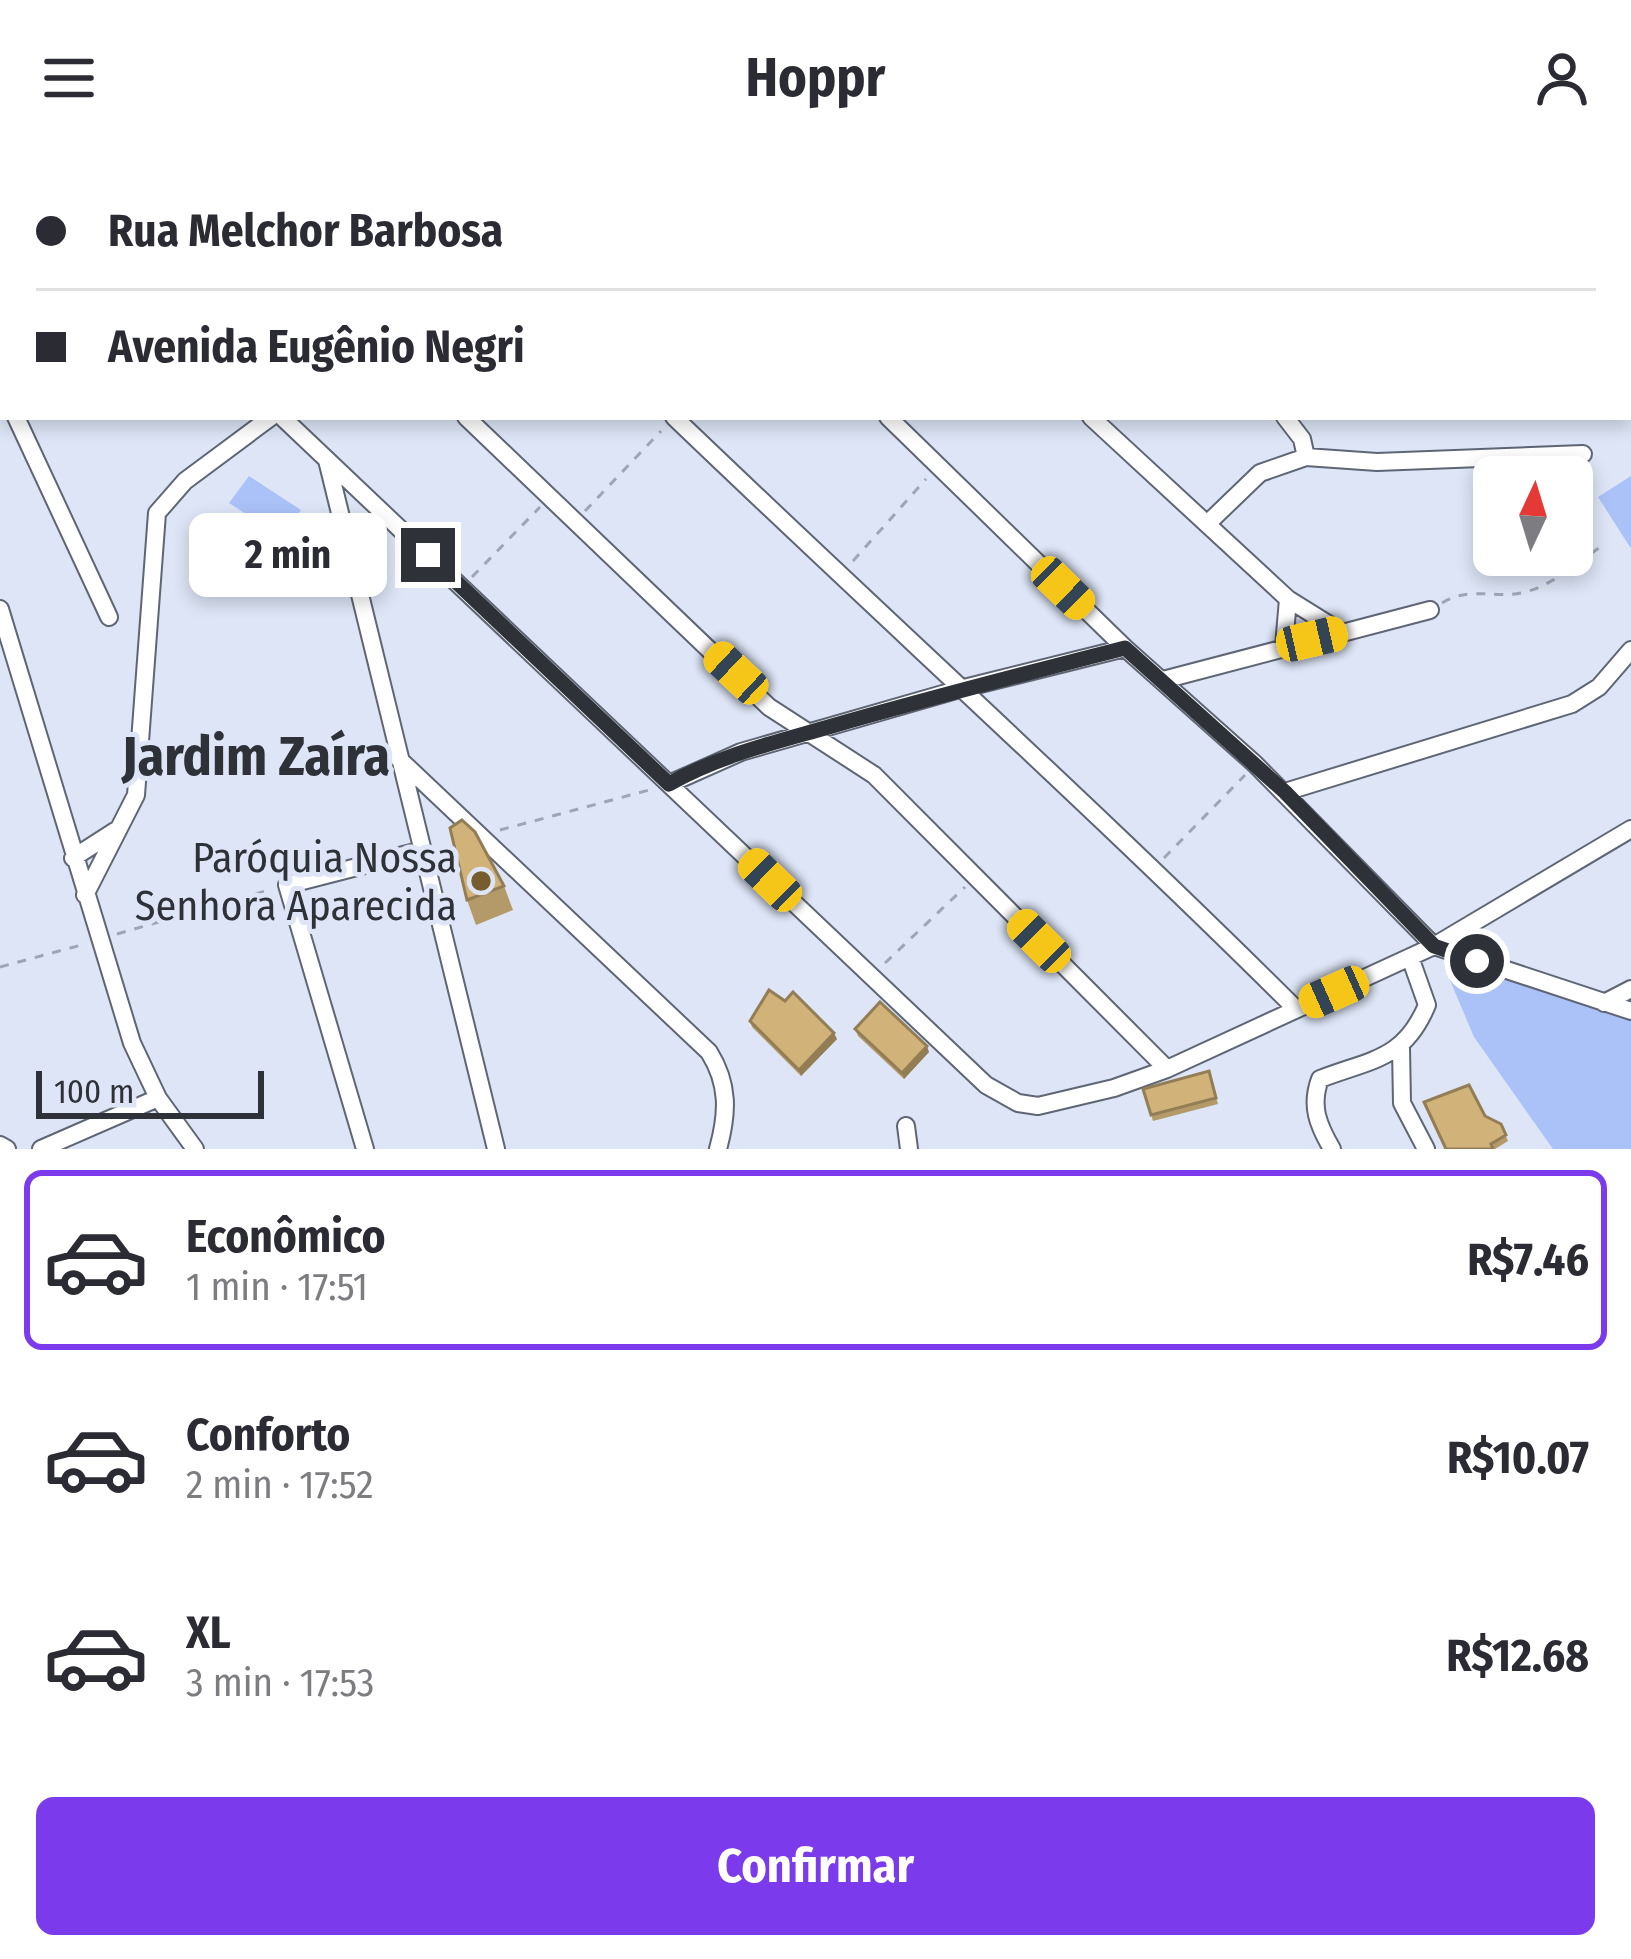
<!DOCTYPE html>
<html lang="pt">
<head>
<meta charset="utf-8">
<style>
  :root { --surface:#fff; --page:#f7f7f7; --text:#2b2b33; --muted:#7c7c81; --line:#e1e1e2; --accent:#7c3aed }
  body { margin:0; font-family:"Fira Sans Condensed",sans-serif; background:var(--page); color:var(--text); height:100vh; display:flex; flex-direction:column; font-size:45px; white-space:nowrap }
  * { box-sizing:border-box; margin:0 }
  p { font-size:39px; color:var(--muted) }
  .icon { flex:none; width:66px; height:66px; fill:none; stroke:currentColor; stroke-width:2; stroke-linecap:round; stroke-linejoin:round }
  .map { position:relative; height:993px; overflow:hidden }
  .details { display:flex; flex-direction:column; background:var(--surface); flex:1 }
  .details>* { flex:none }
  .banner { position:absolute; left:0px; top:0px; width:1632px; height:264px; box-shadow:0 6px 18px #0003; display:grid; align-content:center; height:264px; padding:0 36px; background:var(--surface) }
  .needle { width:78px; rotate:4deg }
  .buttons { position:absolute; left:1473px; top:300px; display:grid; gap:24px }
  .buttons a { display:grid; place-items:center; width:120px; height:120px; border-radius:18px; background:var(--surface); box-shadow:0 6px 18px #0003; font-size:60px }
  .scale { position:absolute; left:36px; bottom:30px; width:228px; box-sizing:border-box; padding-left:12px; border:6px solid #2e3138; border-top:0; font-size:33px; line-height:42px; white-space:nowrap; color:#2e3138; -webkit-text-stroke:9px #dde5f6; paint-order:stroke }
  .end { position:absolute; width:54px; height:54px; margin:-27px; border:15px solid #2e3138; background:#fff; box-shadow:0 0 0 6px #fff }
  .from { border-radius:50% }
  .bubble { position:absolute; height:84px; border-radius:18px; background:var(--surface); box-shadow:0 6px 18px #0003; font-size:39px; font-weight:700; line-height:84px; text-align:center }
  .car { position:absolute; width:36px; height:72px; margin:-36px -18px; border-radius:15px; box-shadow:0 0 9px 3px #0007; background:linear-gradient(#f5c518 24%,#345 0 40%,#f5c518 0 76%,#345 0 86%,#f5c518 0) }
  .banner b { display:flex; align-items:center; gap:42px; height:114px; font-size:45px }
  .banner b+b { border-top:3px solid var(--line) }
  .banner i { width:30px; height:30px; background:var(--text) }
  ul { padding:21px 0 0; list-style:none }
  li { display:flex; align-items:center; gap:36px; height:180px; margin:0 24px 18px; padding:0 12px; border:6px solid transparent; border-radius:18px }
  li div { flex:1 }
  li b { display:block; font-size:45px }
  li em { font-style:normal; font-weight:700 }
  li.on { border-color:var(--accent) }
  li>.icon { width:108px; height:108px; stroke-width:1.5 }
  .button { display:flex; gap:24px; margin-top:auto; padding:24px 36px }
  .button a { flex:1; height:138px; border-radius:18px; background:var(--accent); color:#fff; font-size:48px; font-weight:700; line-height:138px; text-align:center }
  header { display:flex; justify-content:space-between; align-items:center; height:156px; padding:0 36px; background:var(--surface); font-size:54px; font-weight:700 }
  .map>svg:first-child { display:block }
  .green { fill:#abc2f9 }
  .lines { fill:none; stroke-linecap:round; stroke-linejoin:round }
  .stream { stroke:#7c91c6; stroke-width:4.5 }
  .minor-casing { stroke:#5e6574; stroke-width:20 }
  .path { stroke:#9fa6b3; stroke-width:3; stroke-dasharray:9 9; stroke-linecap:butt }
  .minor { stroke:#fff; stroke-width:16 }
  .wall { fill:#b49a69 }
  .shaded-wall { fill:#927d55 }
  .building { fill:#d1b37a; stroke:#927d55; stroke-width:3 }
  .route { stroke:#2e3138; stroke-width:15 }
  .poi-dot { fill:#755d2d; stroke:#dde5f6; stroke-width:4.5 }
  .labels { text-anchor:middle; stroke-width:10; stroke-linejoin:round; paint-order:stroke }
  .poi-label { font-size:42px; fill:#2e3138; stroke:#dde5f6; text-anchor:end }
  .district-label { font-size:54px; font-weight:bold; fill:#2e3138; stroke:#dde5f6 }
</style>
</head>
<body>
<header><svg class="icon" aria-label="menu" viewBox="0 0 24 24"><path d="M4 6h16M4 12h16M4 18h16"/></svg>Hoppr<svg class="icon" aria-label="person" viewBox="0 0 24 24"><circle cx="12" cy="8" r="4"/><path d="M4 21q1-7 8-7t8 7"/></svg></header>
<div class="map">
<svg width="1631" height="993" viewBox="0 0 1631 993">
  <rect width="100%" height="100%" fill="#dde5f6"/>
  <path class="green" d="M249 320 301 354 283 382 229 347Z
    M1631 320V391H1630L1598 341Z
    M1466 802 1631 859V993H1553L1474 881 1444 810Z"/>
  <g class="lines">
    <path class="stream" d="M0 93H3"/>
    <defs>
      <path id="minor" d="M449 0 450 3
        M252 3V0
        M517 3 524 0
        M868 3 874 0
        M1117 3 1120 0
        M1323 3 1330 0
        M0 71 3 72
        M0 198 3 197
        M0 211 3 212
        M1629 215H1631
        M0 245 3 243
        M16 261 109 461
        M282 261 986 929 1018 947 1038 950 1114 932 1167 913 1434 790 1631 673
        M466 261 769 551 874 619 1167 913
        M674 261C880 459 1093 651 1296 853
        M888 261 1125 492 1255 608 1434 790 1631 855
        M1091 261 1288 443 1341 476
        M1285 261 1302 283 1306 301
        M327 304 496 993
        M1207 368 1260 317 1306 301 1377 306 1583 298
        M0 453 132 887 158 942 195 993
        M1284 490 1288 443
        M1163 524 1430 454
        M399 603 709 896C729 928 728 957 718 993
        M669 628 741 596 960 533 1125 492
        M1285 636 1572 548 1599 531 1631 494
        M73 702 115 675
        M85 739 136 639 157 357 185 325 271 261
        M1604 847 1631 833
        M1401 892 1402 947 1426 993
        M906 970 909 993
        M0 989 7 993
        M41 993 158 942
        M365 993 287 729 423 694
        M1332 993C1318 969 1310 950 1320 923 1372 903 1404 904 1427 849L1410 801"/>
    </defs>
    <use href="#minor" class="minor-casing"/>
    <path class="path" d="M723 0 725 3
      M1060 0 1063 3
      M6 3 7 0
      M0 52 3 28
      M585 355 661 275
      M853 405 926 323
      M472 421 540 351
      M1442 447C1471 429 1494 444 1525 436 1551 430 1577 407 1599 392
      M500 674 653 633
      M1164 702 1245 619
      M117 778 269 734
      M885 807 965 731
      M0 811 85 788"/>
    <use href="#minor" class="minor"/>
  </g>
  <path class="wall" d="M504 730 513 754 476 769 467 744Z
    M750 865 837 883 801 920 752 871Z
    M855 873 929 896 904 923 858 880Z
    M1209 915 1218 948 1153 965 1143 933Z
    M1485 960 1501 968 1508 985 1495 993H1446Z"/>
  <path class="shaded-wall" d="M834 877 837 883 801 920 799 914Z
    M927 890 929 896 904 923 902 917Z"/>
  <path class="building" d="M462 664 475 676 504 730 467 744 450 672Z
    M769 834 785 845 793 836 834 877 799 914 750 865Z
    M880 846 927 890 902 917 855 873Z
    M1209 915 1216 942 1151 959 1143 933Z
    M1469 929 1485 960 1501 968 1506 979 1491 988 1493 993H1446L1424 946Z"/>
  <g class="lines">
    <path class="route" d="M428 399 669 628C720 599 777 586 832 570 930 542 1027 517 1125 492L1285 636 1434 790 1477 805"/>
  </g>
  <circle class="poi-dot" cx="481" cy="725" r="12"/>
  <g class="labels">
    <g class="poi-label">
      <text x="457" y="716">Paróquia Nossa<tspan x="457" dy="48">Senhora Aparecida</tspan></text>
    </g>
    <g class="district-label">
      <text x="256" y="619">Jardim Zaíra</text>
    </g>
  </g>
</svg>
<div class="buttons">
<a><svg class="needle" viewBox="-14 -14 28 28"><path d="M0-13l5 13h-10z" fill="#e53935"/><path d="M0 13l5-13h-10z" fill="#7c7c81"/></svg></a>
</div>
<div class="scale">100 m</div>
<i class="end from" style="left:1477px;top:805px"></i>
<i class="end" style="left:428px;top:399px"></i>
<div class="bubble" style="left:189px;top:357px;width:198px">2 min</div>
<i class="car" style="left:1063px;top:432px;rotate:134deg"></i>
<i class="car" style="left:1312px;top:483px;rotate:77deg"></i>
<i class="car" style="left:736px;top:517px;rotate:313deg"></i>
<i class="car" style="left:770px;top:724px;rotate:314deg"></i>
<i class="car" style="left:1039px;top:785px;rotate:315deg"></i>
<i class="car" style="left:1334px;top:836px;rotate:246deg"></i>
<div class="banner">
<b><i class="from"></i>Rua Melchor Barbosa</b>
<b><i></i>Avenida Eugênio Negri</b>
</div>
</div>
<section class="details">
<ul>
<li class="on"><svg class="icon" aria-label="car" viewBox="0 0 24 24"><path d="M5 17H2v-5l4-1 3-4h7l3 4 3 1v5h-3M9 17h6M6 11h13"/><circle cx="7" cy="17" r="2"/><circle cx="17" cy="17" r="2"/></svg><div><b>Econômico</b><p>1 min · 17:51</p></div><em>R$7.46</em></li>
<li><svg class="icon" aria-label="car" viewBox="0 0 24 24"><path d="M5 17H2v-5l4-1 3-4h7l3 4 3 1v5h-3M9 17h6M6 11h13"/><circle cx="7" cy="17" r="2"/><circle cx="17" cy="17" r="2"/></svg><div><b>Conforto</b><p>2 min · 17:52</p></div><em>R$10.07</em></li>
<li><svg class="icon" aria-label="car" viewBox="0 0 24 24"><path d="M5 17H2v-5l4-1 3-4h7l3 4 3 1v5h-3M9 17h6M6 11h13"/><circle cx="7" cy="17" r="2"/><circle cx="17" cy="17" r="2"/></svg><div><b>XL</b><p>3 min · 17:53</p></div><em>R$12.68</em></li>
</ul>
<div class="button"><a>Confirmar</a></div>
</section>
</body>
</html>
